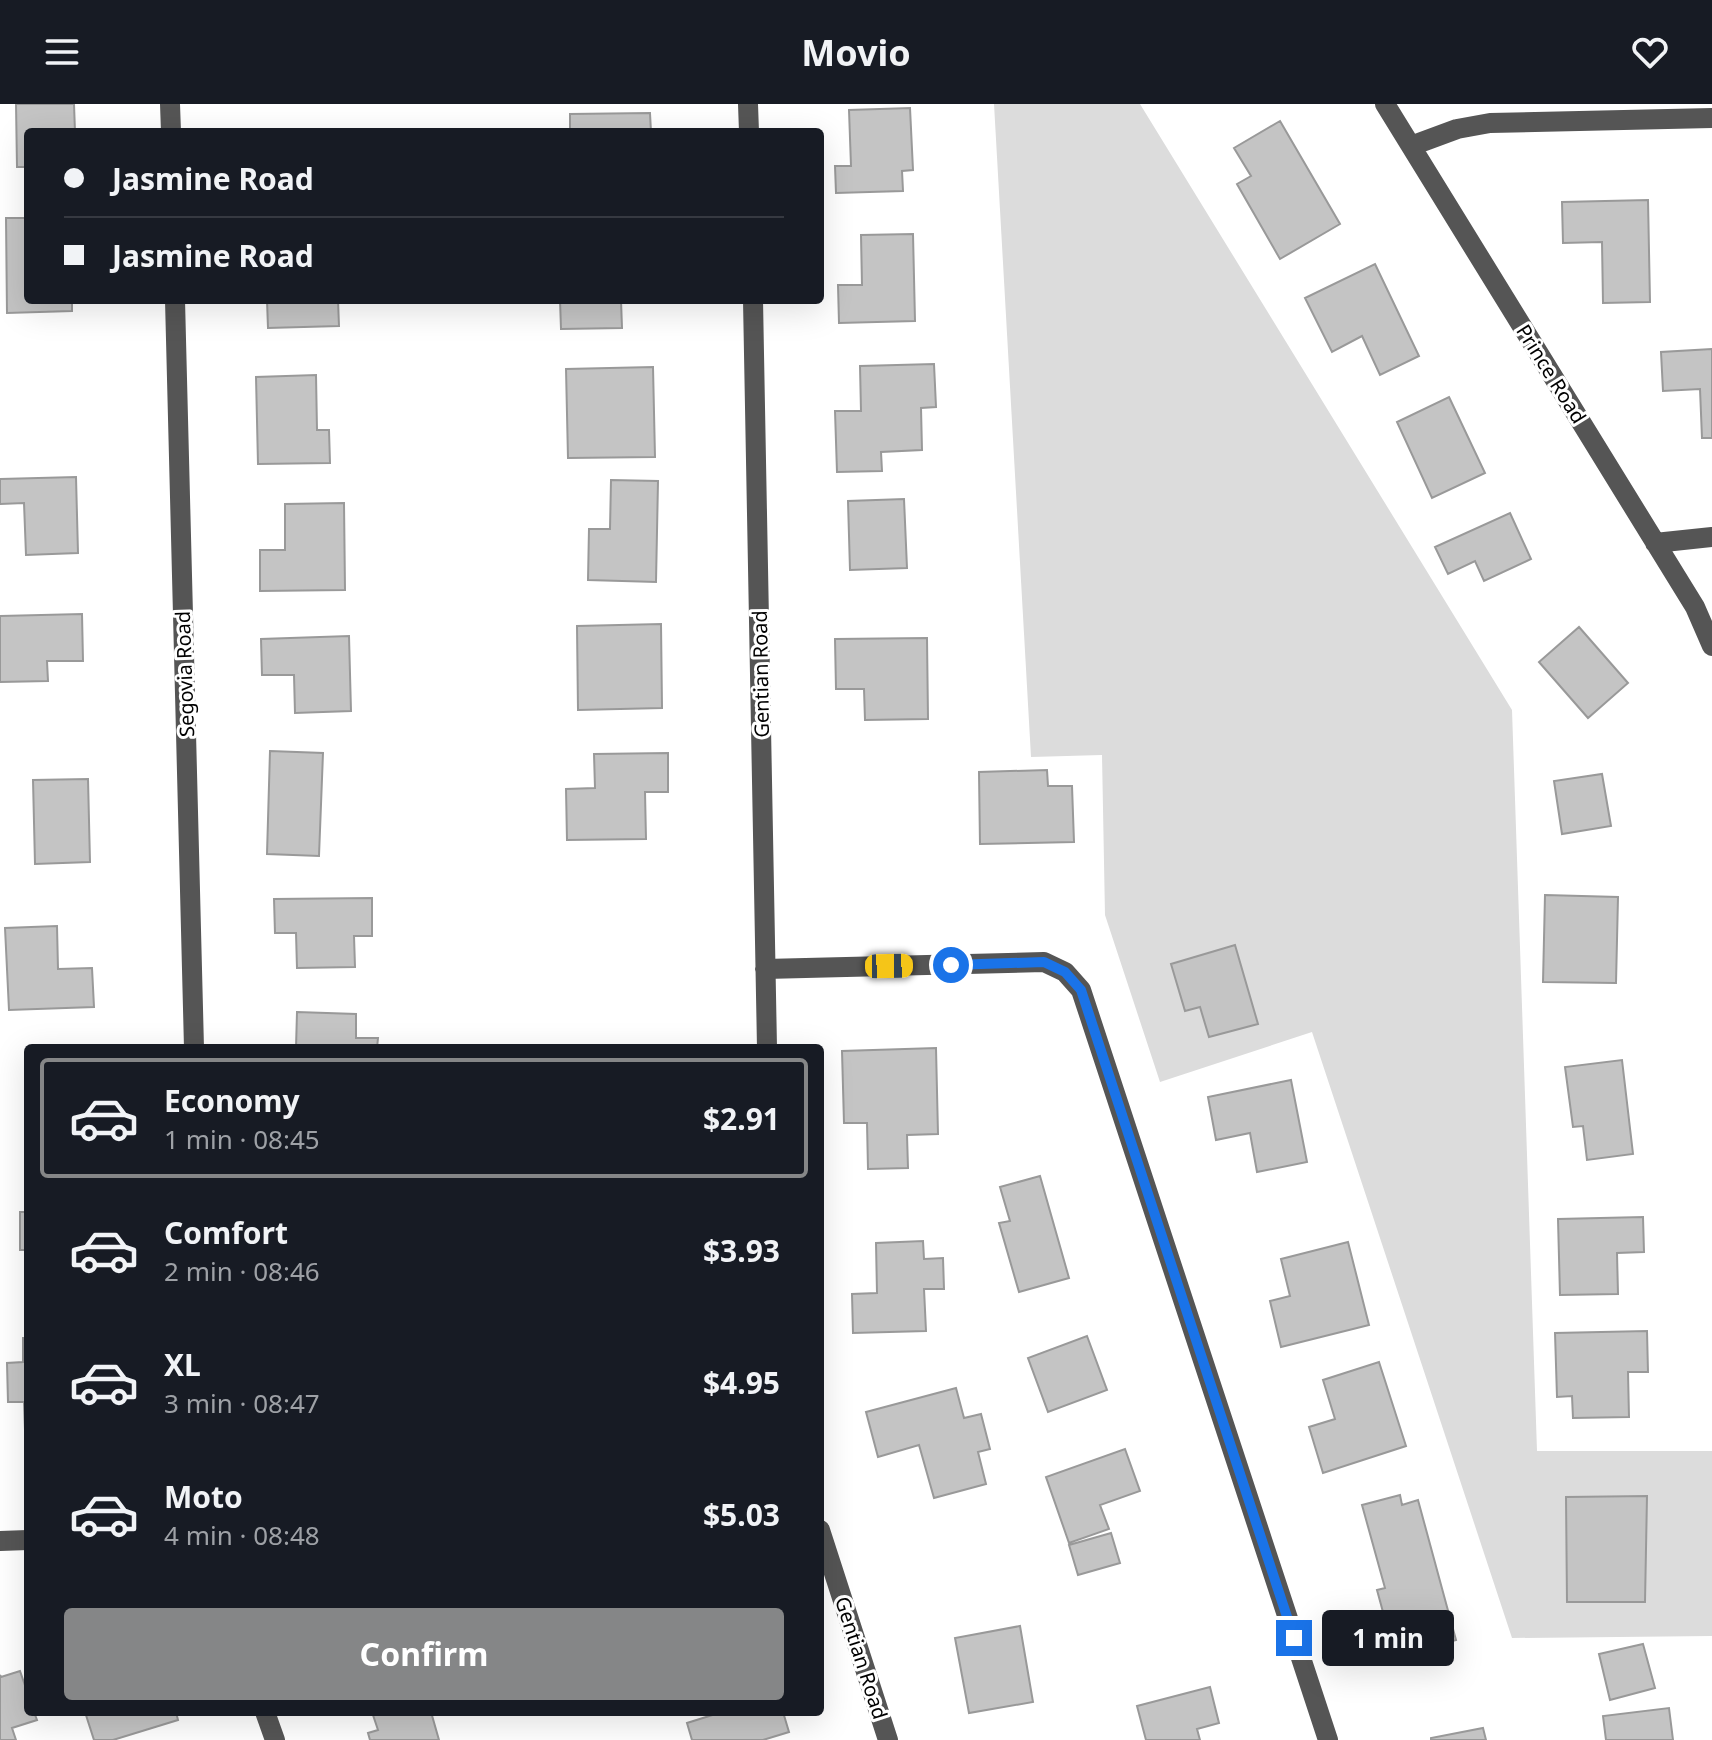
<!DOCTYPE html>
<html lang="en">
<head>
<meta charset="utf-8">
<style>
  :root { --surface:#171b24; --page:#20242c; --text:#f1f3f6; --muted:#9ea1a6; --line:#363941; --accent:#858687 }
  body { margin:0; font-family:"Noto Sans",sans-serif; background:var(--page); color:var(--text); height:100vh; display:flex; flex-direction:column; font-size:30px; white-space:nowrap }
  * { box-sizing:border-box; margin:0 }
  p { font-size:26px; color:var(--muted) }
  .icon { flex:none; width:44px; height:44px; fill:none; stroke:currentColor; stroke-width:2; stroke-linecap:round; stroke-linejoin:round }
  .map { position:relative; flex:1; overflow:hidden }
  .details { position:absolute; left:24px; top:940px; width:800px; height:672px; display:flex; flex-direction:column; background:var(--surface); border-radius:8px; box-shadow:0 8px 32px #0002 }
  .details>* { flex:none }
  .banner { position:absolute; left:24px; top:24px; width:800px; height:176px; border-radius:8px; box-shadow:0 8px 32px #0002; display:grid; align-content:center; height:176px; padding:0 40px; background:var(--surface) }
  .end { position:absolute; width:36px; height:36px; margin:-18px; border:10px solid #1a73e8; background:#fff; box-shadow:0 0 0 4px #fff }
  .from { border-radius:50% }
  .bubble { position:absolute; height:56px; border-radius:8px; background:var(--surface); box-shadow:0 8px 32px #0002; font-size:26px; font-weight:700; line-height:56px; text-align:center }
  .car { position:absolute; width:24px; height:48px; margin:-24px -12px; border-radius:10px; box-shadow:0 0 6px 2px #0007; background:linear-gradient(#f5c518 24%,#345 0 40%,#f5c518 0 76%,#345 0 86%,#f5c518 0) }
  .banner b { display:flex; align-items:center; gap:28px; height:76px; font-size:30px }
  .banner b+b { border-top:2px solid var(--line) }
  .banner i { width:20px; height:20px; background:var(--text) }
  ul { padding:14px 0 0; list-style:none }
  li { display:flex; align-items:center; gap:24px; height:120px; margin:0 16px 12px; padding:0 24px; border:4px solid transparent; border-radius:8px }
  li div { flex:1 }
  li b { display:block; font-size:30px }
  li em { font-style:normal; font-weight:700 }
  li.on { border-color:var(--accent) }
  li>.icon { width:72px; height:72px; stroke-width:1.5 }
  .cta { display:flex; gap:16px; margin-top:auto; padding:16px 40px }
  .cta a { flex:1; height:92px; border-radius:8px; background:var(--accent); color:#fff; font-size:32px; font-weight:700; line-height:92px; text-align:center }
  header { display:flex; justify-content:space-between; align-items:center; height:104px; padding:0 40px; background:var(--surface); font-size:36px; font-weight:700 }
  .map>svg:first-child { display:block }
  .green { fill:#dcdcdc }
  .building { fill:#c4c4c4; stroke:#999; stroke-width:2 }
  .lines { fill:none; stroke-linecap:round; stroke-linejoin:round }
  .minor { stroke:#555; stroke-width:20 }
  .route { stroke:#1a73e8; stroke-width:10 }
  .labels { text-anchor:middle; stroke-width:6; stroke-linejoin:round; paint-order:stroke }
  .street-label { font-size:20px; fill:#000; stroke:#fff }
</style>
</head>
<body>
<header><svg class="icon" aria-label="menu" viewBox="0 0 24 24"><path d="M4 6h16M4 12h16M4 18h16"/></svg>Movio<svg class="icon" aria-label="heart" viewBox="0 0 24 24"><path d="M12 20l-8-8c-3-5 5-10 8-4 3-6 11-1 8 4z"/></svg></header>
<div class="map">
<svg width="1712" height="1636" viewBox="0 0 1712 1636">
  <rect width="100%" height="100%" fill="#fff"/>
  <path class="green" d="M994 0H1140L1512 606 1537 1347H1712V1532L1512 1534 1312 928 1160 978 1105 811 1102 651 1031 653Z"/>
  <path class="building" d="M16 0H74L75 28H28V63H17Z
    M910 4 913 66 902 67 903 87 836 89 835 62H851L849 6Z
    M650 9 651 28H570V10Z
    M1280 17 1340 120 1280 155 1237 80 1251 72 1234 44Z
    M1648 96 1650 198 1603 199 1602 138 1563 139 1562 98Z
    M6 114H28V196H72V207L7 209Z
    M913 130 915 217 839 219 838 181H862L861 131Z
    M1375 160 1419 252 1380 271 1362 232 1332 248 1305 194Z
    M267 196H338L339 222 268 224Z
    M560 196H621L622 224 561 225Z
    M1712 245V334H1702L1700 285 1663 287 1661 248Z
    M934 260 936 303 921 304 922 346 881 348 882 367 837 368 835 307H861L860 262Z
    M653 263 655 353 568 354 566 265Z
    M316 271 317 326H329L330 359 258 360 256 273Z
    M1449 293 1485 369 1432 394 1397 318Z
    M76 373 78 449 26 451 24 399 0 400V375Z
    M611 376 658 377 656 478 588 476 589 425H610Z
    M904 395 907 464 850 466 848 397Z
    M344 399 345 486 260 487V446H285V400Z
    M1510 409 1531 455 1484 477 1475 457 1448 470 1435 443Z
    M82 510 83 557H47L48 577 0 578V512Z
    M661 520 662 604 578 606 577 522Z
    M1579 523 1628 579 1588 614 1539 558Z
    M349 532 351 607 295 609 294 571H262L261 535Z
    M927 534 928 615 865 616 864 585H836L835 535Z
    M270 647 323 649 319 752 267 750Z
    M668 649V688H645L646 735 567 736 566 685 595 684 594 650Z
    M1047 666 1048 682H1072L1074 738 980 740 979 668Z
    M1602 670 1611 722 1562 730 1554 677Z
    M88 675 90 758 35 760 33 676Z
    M1545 791 1618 793 1616 879 1543 878Z
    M372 794V832H354L355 863 297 864 296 829H275L274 795Z
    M57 822 58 865 92 864 94 903 9 906 5 824Z
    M1235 841 1258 920 1209 933 1200 903 1185 907 1171 860Z
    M297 908 356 910V934H378L377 944H296Z
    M936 944 938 1030 907 1031 908 1064 868 1065 867 1019H844L842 947Z
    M1622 956 1633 1050 1587 1056 1583 1022 1573 1023 1565 963Z
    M1291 976 1307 1058 1257 1068 1250 1029 1216 1036 1208 993Z
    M1040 1072 1069 1174 1019 1188 999 1119 1010 1117 1000 1083Z
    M20 1108H28V1146H20Z
    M1643 1113 1644 1148 1617 1149 1618 1190 1560 1191 1558 1115Z
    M923 1137 924 1155 943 1154 944 1185H924L926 1227 853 1229 852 1190 877 1189 876 1139Z
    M1348 1138 1369 1221 1281 1243 1270 1197 1290 1192 1281 1155Z
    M1647 1227 1648 1268H1628L1629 1313 1573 1314 1572 1292 1557 1293 1555 1229Z
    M1087 1232 1107 1286 1048 1308 1028 1254Z
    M23 1234H28V1326H25L24 1298H8L7 1259 23 1258Z
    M1379 1258 1406 1342 1323 1369 1309 1323 1335 1315 1323 1276Z
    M956 1284 964 1314 981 1310 990 1345 978 1348 986 1380 934 1394 919 1341 878 1353 866 1308Z
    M1125 1345 1140 1387 1100 1401 1109 1425 1069 1439 1046 1373Z
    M1400 1391 1402 1401 1418 1396 1456 1536 1395 1552 1377 1486 1385 1484 1362 1401Z
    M1647 1392 1645 1498H1567L1566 1393Z
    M1111 1429 1120 1459 1078 1471 1069 1441Z
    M1020 1522 1033 1598 969 1609 955 1534Z
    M1643 1540 1655 1584 1610 1596 1599 1550Z
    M20 1567 28 1590V1608H34L37 1616 12 1624 16 1636H0V1571L1 1573Z
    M1210 1583 1219 1619 1197 1625 1200 1636H1146L1137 1602Z
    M1669 1604 1673 1636H1606L1603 1612Z
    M85 1608H176L178 1616 113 1636H94Z
    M372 1608H431L439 1636H370L368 1629 378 1626Z
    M722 1608H783L789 1628 763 1636H692L687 1619Z
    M1483 1624 1486 1636H1431V1634Z"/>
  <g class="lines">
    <path class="minor" d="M170 0 171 28
      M748 0 749 28
      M1385 0 1695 503 1712 542
      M1411 42 1457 25 1490 19 1712 14
      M175 196 194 944
      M753 196 767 944
      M1655 439 1712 433
      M765 865 1044 858 1065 868 1081 886 1328 1636
      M820 1426 888 1636
      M0 1437 28 1436
      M265 1608 275 1636"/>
  </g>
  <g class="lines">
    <path class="route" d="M951 861 1044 858 1065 868 1081 886 1294 1534"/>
  </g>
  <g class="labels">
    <g class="street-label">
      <text transform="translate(1551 270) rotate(58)" y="7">Prince Road</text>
      <text transform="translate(185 570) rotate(-92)" y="7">Segovia Road</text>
      <text transform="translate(761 570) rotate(-91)" y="7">Gentian Road</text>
      <text transform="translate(861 1554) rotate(72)" y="7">Gentian Road</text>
    </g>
  </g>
</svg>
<i class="end from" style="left:951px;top:861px"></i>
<i class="end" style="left:1294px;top:1534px"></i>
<div class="bubble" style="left:1322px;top:1506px;width:132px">1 min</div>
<i class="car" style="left:889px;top:862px;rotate:89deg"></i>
<div class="banner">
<b><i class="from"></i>Jasmine Road</b>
<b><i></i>Jasmine Road</b>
</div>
<section class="details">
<ul>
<li class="on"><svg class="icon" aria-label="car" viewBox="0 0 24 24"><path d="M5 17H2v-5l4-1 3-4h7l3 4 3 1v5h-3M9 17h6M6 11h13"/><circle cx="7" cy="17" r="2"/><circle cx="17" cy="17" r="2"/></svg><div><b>Economy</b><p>1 min · 08:45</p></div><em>$2.91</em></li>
<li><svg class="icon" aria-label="car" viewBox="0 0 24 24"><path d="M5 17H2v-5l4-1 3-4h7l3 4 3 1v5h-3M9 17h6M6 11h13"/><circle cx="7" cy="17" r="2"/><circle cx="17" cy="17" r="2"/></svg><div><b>Comfort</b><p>2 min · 08:46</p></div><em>$3.93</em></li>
<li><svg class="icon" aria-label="car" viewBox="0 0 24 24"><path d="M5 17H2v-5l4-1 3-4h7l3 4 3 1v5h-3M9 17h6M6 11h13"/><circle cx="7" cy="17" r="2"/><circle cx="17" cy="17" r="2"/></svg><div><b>XL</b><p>3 min · 08:47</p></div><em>$4.95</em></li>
<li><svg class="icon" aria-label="car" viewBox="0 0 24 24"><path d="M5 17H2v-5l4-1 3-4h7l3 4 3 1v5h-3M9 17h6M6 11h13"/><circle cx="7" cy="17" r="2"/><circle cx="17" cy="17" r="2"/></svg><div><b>Moto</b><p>4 min · 08:48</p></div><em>$5.03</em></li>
</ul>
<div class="cta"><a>Confirm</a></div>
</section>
</div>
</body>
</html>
